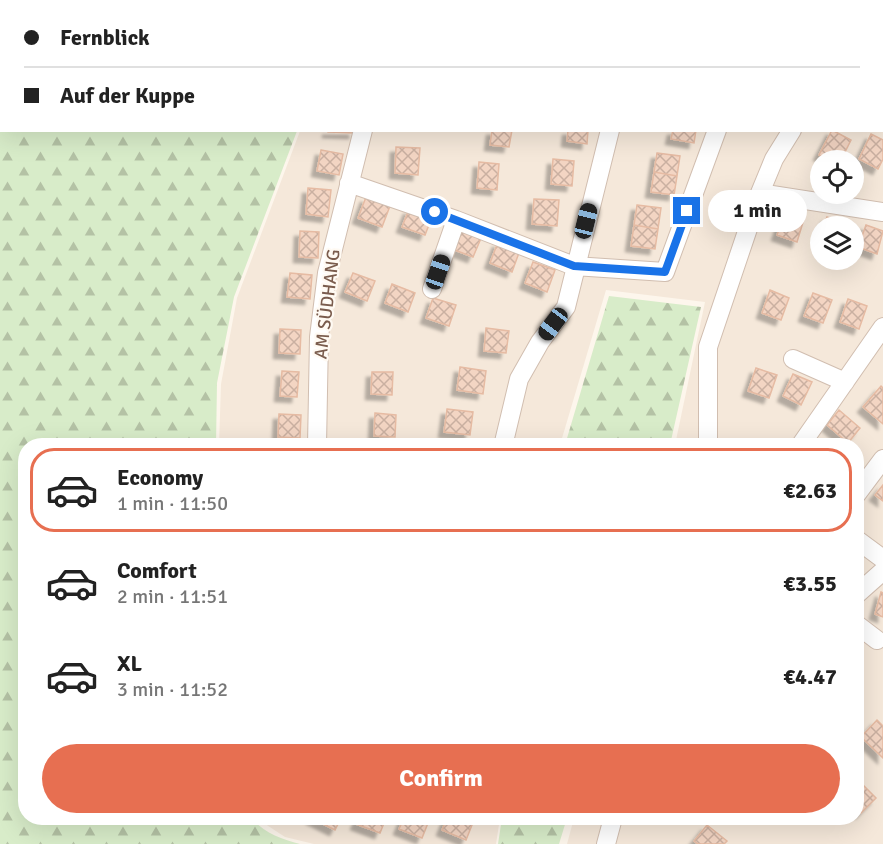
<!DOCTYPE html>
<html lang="en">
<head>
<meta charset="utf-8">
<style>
  :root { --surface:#fff; --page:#f6f6f6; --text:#222; --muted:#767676; --line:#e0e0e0; --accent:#e76f51 }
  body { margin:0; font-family:Signika,sans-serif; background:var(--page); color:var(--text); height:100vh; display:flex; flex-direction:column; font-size:22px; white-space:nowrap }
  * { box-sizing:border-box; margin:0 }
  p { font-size:20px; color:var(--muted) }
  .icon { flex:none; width:33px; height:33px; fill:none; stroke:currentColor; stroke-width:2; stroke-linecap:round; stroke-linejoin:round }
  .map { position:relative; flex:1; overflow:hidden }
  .drawer { position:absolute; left:18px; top:438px; width:846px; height:387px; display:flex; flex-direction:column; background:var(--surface); border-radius:24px; box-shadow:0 6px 24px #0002 }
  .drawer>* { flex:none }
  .banner { position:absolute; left:0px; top:0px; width:884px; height:132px; box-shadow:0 6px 24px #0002; display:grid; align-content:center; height:132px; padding:0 24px; background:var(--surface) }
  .buttons { position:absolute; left:810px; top:150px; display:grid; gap:12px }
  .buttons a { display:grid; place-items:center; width:54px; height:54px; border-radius:50%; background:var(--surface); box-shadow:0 6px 24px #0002; font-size:30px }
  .end { position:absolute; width:27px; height:27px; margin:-14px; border:8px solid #1a73e8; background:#fff; box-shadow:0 0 0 3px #fff }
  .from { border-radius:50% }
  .bubble { position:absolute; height:42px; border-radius:21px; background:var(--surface); box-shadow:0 6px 24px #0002; font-size:20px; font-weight:800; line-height:42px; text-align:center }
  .car { position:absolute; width:18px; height:36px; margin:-18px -9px; border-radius:8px; box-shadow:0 0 4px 2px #0007; background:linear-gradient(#222 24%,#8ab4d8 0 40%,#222 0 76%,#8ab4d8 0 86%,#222 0) }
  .banner b { display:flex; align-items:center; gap:21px; height:57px; font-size:22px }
  .banner b+b { border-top:2px solid var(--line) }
  .banner i { width:15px; height:15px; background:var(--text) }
  ul { padding:10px 0 0; list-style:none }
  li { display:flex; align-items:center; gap:18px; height:84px; margin:0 12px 9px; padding:0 12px; border:3px solid transparent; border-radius:24px }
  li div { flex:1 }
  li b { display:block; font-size:22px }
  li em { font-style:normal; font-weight:800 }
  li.selected { border-color:var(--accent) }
  li>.icon { width:54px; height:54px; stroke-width:1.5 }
  .action { display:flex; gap:12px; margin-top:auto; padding:12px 24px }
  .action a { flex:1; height:69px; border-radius:36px; background:var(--accent); color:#fff; font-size:24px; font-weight:800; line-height:69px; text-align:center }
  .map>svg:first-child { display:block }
  .residential { fill:#f5e8da; fill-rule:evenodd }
  .green { fill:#d8ecc9 }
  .forest { fill:url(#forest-firs) }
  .building { fill:url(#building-cross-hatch); stroke:#e6bba3; stroke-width:1.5; filter:url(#shadow) }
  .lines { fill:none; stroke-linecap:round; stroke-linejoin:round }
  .lane-casing { stroke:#d1beb0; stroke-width:11 }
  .street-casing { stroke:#d1beb0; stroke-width:20 }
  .lane { stroke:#fff; stroke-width:9 }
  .street { stroke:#fff; stroke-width:18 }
  .route { stroke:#1a73e8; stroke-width:8 }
  .labels { text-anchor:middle; stroke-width:4.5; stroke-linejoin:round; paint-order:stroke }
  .street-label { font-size:18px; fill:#7a5c4d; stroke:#fffaf3 }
</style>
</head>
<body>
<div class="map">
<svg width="883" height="844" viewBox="0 0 883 844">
  <defs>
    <pattern id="forest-firs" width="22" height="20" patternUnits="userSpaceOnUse" patternTransform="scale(1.5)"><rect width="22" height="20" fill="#d8ecc9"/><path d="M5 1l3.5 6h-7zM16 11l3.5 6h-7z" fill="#b4c2a5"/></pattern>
    <pattern id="building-cross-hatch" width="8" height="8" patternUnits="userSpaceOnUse" patternTransform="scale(1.5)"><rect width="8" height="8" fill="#f3d5c3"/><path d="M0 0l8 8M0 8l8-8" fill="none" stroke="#cab0a1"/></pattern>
    <filter id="shadow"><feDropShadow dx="-5.5" dy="5.5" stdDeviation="1.5" flood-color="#0004"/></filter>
  </defs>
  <rect width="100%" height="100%" fill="#fdf6ec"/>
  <path class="residential" d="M646 0H883V844H567L574 818H856V446L675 445 705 302 606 290 560 445 219 446 221 384 237 298 300 131 882 130V2ZM820 160H854V194H820ZM820 226H854V260H820Z
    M256 818H500L496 844H314L285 837Z"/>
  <path class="green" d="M329 0H638L330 2Z"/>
  <path class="forest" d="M0 0H325L2 2V130L297 131 234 297 217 383 216 445 26 446V818H252C263 833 282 839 300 844H0Z
    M609 296 701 307 670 445H565Z
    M502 818H567L559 844H498Z"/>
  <path class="building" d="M328 130H354V133L328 132Z
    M492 130H512L509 147 490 145Z
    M568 130H588L587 144 567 141Z
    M673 130H696L694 143 671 139Z
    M832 130 851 140 841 160H830L819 155Z
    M871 134 883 140V159L878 169 859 159Z
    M396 147 420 148 418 175 395 173Z
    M321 150 343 154 339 175 317 171Z
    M657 153 680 156 677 176 654 172Z
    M553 159 574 161 572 186 551 184Z
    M479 162 499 164 497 190 477 188Z
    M654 172 677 176 674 195 651 192Z
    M308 188 331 190 328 217 306 214Z
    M366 197 390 206 382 227 358 218Z
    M534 199 559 200 557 226 532 224Z
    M637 205 661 208 658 229 634 225Z
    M409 209 432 217 425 235 402 227Z
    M785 212 804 219 797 242 777 235Z
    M827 217 846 224 845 226H823Z
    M634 225 658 229 655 249 631 246Z
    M866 225 883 231 877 254 858 247Z
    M460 227 482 236 473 257 452 249Z
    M300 231 319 232 318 258 299 257Z
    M498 242 520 250 512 272 490 263Z
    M533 262 555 270 547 292 525 283Z
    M290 273 312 275 310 299 287 297Z
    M353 273 375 281 367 301 345 292Z
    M392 284 415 293 408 312 385 303Z
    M770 290 789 298 781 320 762 313Z
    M813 293 832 300 823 323 804 316Z
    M433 298 456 305 449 326 426 318Z
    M848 299 867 306 859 329 840 322Z
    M486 328 509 331 506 353 484 351Z
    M280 329 301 330 300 354 279 353Z
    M460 367 486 371 483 394 457 390Z
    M756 368 777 375 769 398 748 391Z
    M282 371 299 372 297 397 280 396Z
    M372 372H393L392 395 371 394Z
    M793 374 812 382 801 405 783 396Z
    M881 386 883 388V424L863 407Z
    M447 409 473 412 470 435 444 432Z
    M839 410 860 428 848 443 827 425Z
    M375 413 396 415 395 437 374 436Z
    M279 414 301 415 300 438 278 437Z
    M883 485V501L875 495Z
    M881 592 883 593V617L875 614Z
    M856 634 864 642 856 648Z
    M877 720 883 726V758L861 737Z
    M856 778 876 798 861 813 856 809Z
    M311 818H341L335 830Z
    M359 818H386L380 833 356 824Z
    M404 818H430L422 838 399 829Z
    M447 818 474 820 466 840 442 830Z
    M707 825 727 841 724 844H698L694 841Z"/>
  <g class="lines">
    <defs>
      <path id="lane" d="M845 2V0"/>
      <path id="street" d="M882 72H883
        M349 183 456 220
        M760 193 883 212
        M432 289 456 220 574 266 665 272 717 130
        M793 359 845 382
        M317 446 319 337 327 273 363 130
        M503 446 519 379 540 342 566 307 610 130
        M708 446V347L760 193 774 159 792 130
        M800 446 883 327
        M856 495 883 459
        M856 539 883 559
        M856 595 883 571
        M856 624 877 640
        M606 844 613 818"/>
    </defs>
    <use href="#lane" class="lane-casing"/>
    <use href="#street" class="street-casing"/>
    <use href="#lane" class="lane"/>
    <use href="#street" class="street"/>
  </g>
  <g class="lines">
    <path class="route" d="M435 212 574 266 665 272 687 211"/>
  </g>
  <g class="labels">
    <g class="street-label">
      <text transform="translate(327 304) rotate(-83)" y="6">AM SÜDHANG</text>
    </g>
  </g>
</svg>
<div class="buttons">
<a><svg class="icon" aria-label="locate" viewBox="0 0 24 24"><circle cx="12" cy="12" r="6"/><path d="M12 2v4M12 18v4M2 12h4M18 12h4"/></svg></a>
<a><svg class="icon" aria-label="layers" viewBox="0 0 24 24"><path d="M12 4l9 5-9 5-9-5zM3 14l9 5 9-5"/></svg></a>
</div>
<i class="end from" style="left:435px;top:212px"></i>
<i class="end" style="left:687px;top:211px"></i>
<div class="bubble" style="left:708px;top:190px;width:99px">1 min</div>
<i class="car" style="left:586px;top:221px;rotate:14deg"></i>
<i class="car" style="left:438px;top:272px;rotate:19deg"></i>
<i class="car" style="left:553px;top:324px;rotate:217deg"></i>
<div class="banner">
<b><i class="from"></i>Fernblick</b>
<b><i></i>Auf der Kuppe</b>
</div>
<section class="drawer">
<ul>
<li class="selected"><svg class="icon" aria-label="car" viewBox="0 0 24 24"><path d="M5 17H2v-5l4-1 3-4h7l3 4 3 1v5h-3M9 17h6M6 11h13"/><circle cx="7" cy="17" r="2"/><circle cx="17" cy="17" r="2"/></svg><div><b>Economy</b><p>1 min · 11:50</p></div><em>€2.63</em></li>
<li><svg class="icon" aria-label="car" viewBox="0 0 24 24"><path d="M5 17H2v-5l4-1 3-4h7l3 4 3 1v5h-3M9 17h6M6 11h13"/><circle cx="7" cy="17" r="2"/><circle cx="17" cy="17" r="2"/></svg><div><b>Comfort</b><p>2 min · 11:51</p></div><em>€3.55</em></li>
<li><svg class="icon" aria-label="car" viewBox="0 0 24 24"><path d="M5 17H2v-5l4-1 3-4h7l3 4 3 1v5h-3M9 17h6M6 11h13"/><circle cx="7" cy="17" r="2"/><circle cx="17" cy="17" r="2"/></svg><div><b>XL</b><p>3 min · 11:52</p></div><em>€4.47</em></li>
</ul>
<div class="action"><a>Confirm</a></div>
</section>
</div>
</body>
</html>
